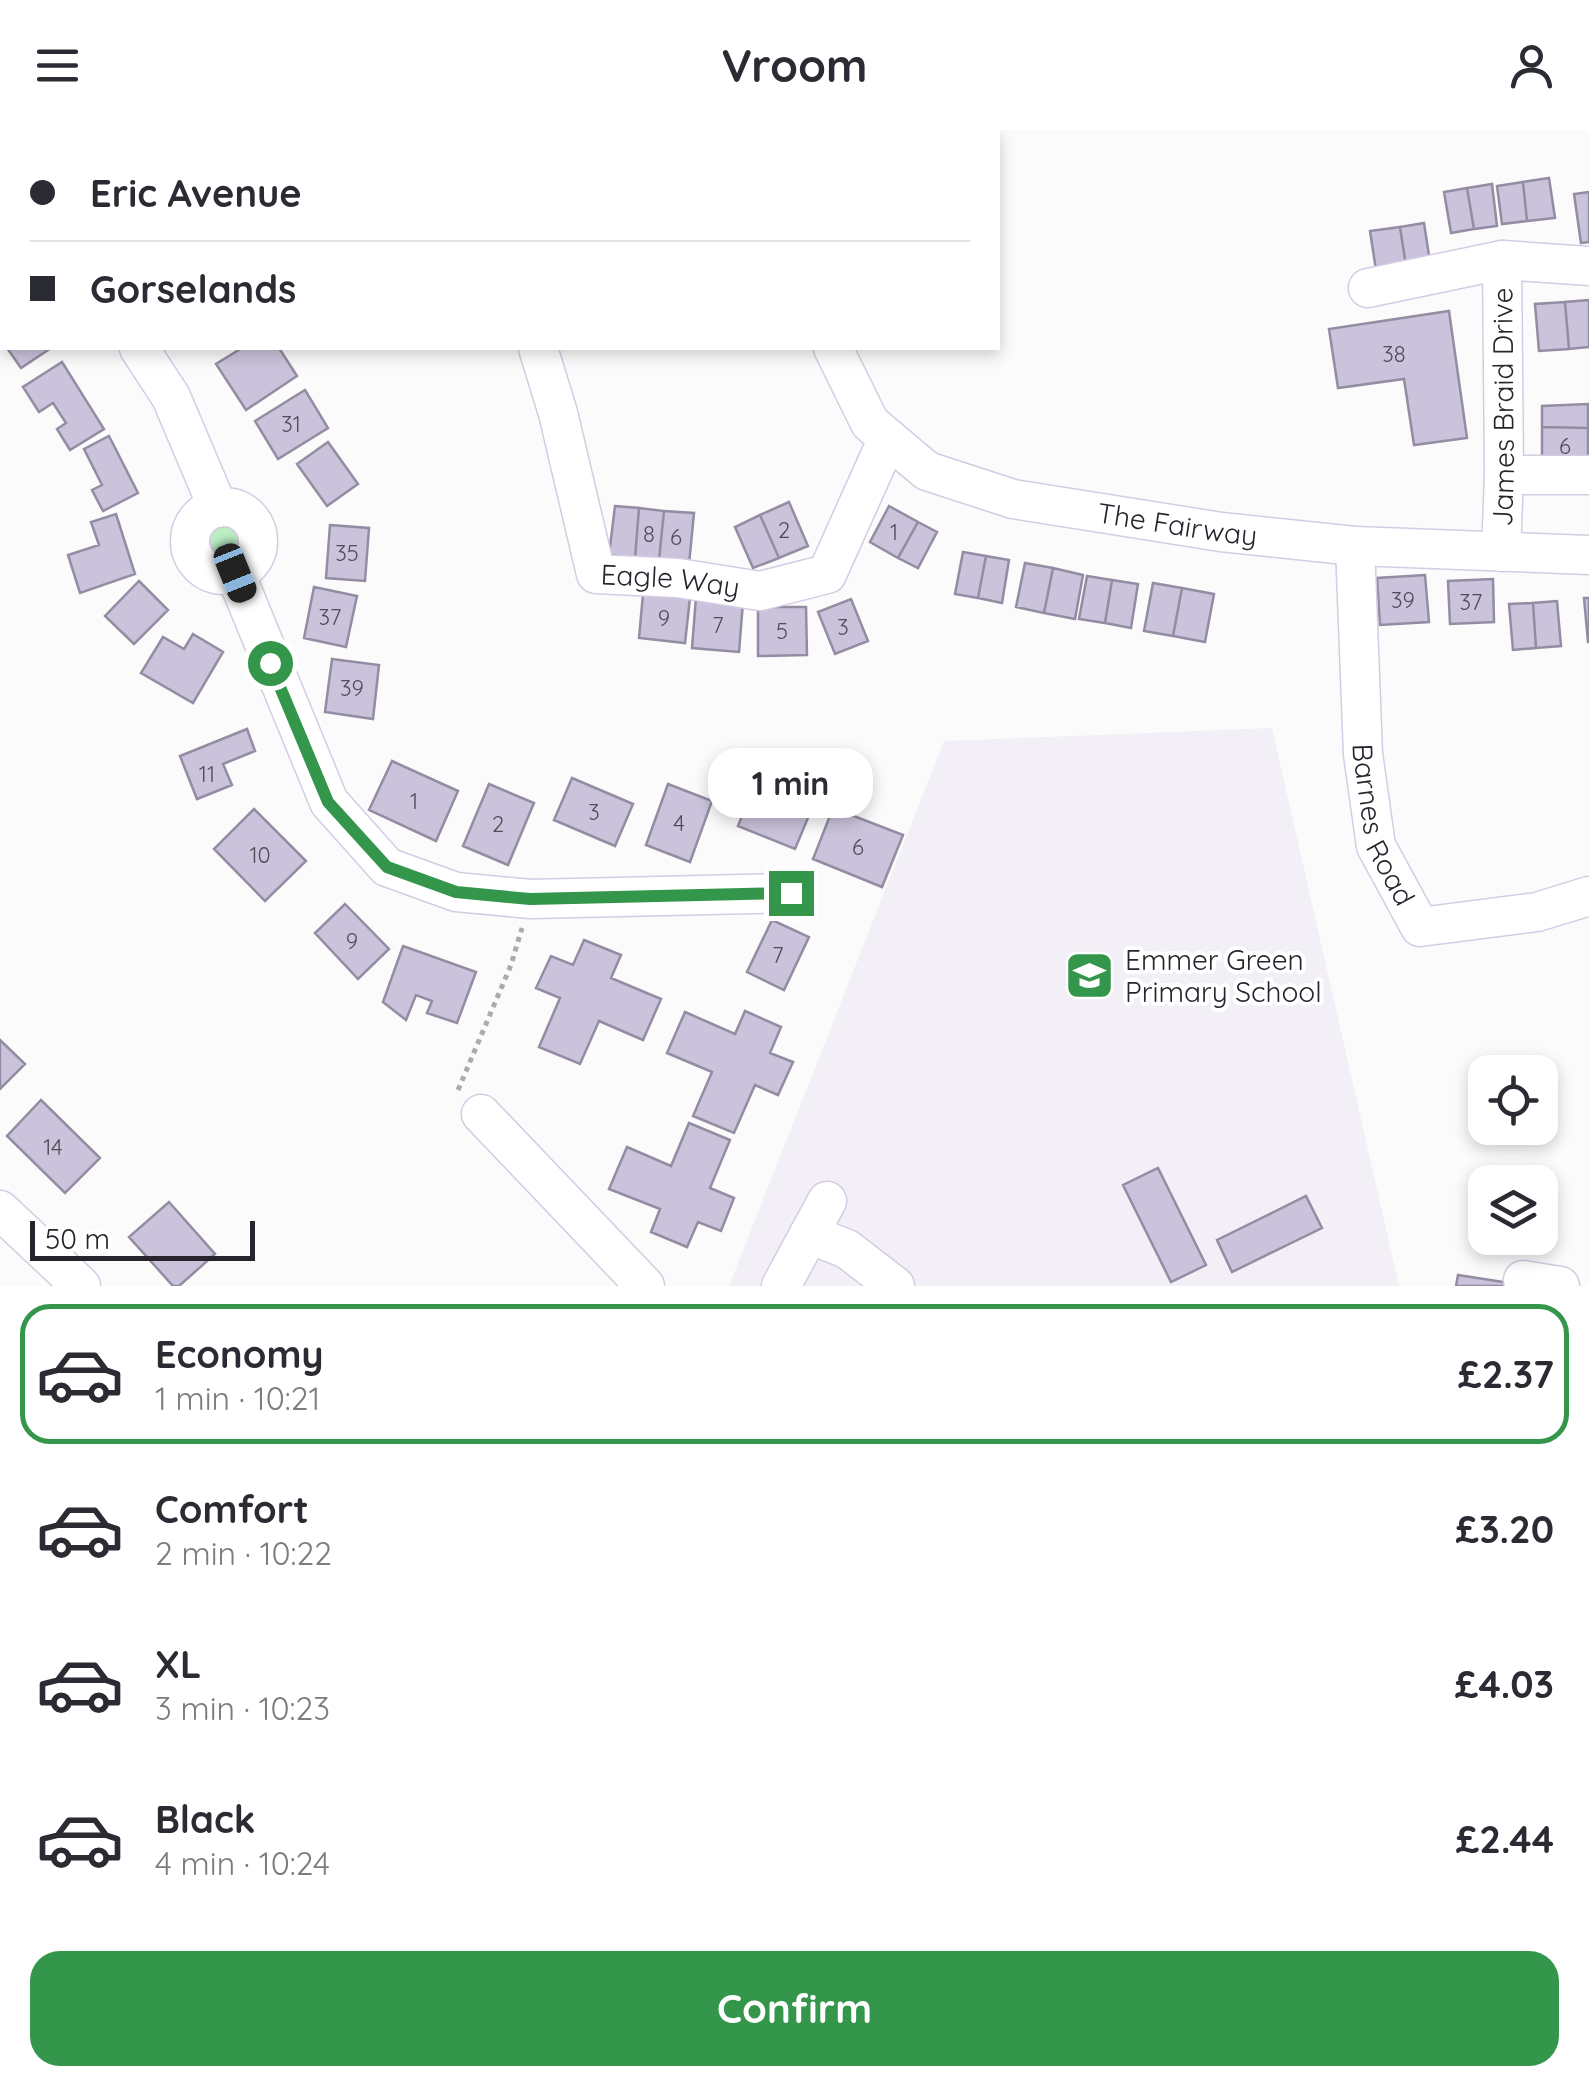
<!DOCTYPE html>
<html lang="en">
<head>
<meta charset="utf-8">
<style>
  :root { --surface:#fff; --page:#f2f2f3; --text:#2b2b33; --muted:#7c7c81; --line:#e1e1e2; --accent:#34964b }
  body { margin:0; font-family:Quicksand,sans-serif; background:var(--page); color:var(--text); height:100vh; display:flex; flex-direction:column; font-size:38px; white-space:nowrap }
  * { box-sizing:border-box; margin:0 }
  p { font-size:32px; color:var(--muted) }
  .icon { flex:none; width:55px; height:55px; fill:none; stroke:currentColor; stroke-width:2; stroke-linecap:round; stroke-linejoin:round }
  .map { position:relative; height:1156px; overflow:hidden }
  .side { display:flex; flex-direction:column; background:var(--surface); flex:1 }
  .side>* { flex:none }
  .guide { position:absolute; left:0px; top:0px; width:1000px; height:220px; box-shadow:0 5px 15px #0003; display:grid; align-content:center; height:220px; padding:0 30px; background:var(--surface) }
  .fabs { position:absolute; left:1468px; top:925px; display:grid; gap:20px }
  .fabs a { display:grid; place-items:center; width:90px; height:90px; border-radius:20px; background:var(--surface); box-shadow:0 5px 15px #0003; font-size:50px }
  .scale { position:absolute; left:30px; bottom:25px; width:225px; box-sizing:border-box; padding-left:10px; border:5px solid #27242d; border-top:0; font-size:28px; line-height:35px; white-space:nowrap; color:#27242d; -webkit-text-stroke:8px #fff; paint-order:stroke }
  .end { position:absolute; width:45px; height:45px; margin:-22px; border:12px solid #34964b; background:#fff; box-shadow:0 0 0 5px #fff }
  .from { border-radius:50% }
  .bubble { position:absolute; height:70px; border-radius:30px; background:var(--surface); box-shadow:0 5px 15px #0003; font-size:32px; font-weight:700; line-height:70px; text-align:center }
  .car { position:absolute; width:30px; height:60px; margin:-30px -15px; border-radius:12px; box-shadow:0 0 8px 2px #0007; background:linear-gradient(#222 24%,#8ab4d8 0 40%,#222 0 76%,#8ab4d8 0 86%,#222 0) }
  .guide b { display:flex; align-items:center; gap:35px; height:95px; font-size:38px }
  .guide b+b { border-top:2px solid var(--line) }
  .guide i { width:25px; height:25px; background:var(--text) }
  ul { padding:18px 0 0; list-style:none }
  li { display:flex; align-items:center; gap:30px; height:140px; margin:0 20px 15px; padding:0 10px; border:5px solid transparent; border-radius:30px }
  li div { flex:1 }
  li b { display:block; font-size:38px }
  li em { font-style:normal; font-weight:700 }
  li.on { border-color:var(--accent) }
  li>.icon { width:90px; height:90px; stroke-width:1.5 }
  .button { display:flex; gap:20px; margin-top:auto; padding:20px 30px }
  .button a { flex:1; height:115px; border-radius:30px; background:var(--accent); color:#fff; font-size:40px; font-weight:700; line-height:115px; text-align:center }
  header { display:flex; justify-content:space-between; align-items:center; height:130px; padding:0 30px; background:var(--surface); font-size:45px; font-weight:700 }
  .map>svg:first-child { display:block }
  .built { fill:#f2eff6 }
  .green { fill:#bdeec3 }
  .building { fill:#cbc3db; stroke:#938ca2; stroke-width:2.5 }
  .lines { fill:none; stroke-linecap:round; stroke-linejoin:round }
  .minor-casing { stroke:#d5cce4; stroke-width:41 }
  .path { stroke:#abaaae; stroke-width:5; stroke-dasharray:5 5; stroke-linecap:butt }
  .minor { stroke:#fff; stroke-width:38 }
  .route { stroke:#34964b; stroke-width:12 }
  .labels { text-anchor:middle; stroke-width:8; stroke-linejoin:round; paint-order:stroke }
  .number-label { font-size:22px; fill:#504c58 }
  .street-label { font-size:28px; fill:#27242d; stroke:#fff }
  .poi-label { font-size:28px; fill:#27242d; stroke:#fff; text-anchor:start }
</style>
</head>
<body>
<header><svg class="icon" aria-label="menu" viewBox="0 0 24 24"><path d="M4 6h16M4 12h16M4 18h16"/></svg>Vroom<svg class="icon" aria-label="person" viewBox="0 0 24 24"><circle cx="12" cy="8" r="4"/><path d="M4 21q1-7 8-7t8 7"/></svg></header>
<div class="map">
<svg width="1589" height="1156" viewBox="0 0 1589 1156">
  <rect width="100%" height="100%" fill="#fbfbfb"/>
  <path class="built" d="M1272 598 1399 1156H729L944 611Z"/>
  <path class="green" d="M206 411a18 18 0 1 1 36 0a18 18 0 1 1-36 0Z"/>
  <path class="building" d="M1549 48 1555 88 1527 91 1523 52Z
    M1523 52 1527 91 1502 94 1497 56Z
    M1492 54 1497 96 1474 99 1467 58Z
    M1467 58 1474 99 1451 103 1444 62Z
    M1589 62V112L1581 113 1574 64Z
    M1424 93 1430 132 1406 136 1400 97Z
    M1400 97 1406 136 1376 140 1370 101Z
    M1589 170V217L1569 219 1565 172Z
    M1565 172 1569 219 1539 221 1535 174Z
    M1449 181 1467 308 1414 315 1404 249 1338 258 1329 199Z
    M7 218H51L21 238Z
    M242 218H279L297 246 246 280 216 234Z
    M62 232 104 299 70 320 57 299 66 293 53 273 39 282 23 257Z
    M305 260 328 298 278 329 255 291Z
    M1588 274V298L1542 297V276Z
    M1542 297 1588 298V334H1542Z
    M109 306 138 363 103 381 92 360 102 355 84 319Z
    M328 312 358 354 327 376 297 334Z
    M789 372 808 416 779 428 760 385Z
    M615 376 639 378 635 428 609 425Z
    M889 376 918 392 898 428 870 412Z
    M639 378 664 381 659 430 635 428Z
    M664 381 694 383 689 434 659 430Z
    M116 384 135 444 80 463 68 425 99 415 91 392Z
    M760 385 779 428 753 438 735 397Z
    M918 392 937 402 918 438 898 428Z
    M330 395 369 398 365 451 326 448Z
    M963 422 986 426 978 468 955 464Z
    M986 426 1009 430 1002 473 978 468Z
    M1025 433 1053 438 1044 483 1016 477Z
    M1053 438 1083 445 1075 489 1044 483Z
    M1425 445 1429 492 1380 495 1377 448Z
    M1087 446 1112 450 1105 493 1079 489Z
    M1493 449 1494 492 1450 494 1448 451Z
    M1112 450 1138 454 1131 498 1105 493Z
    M139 451 168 480 134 514 105 486Z
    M1153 453 1182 458 1173 506 1144 501Z
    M314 457 357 466 346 517 304 508Z
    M1182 458 1214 464 1205 512 1173 506Z
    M643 464 690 468 685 513 639 508Z
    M696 467 743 472 739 522 692 518Z
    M1584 468H1589V512H1588Z
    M851 469 868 511 835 524 818 482Z
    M1557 471 1561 516 1536 518 1533 473Z
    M1533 473 1536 518 1513 520 1509 474Z
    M758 477H806L807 525 758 526Z
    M193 504 223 522 193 573 141 543 163 507 184 519Z
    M332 529 379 535 373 589 325 582Z
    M247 599 255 621 223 634 232 655 197 669 180 626Z
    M392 631 458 661 436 711 369 680Z
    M572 648 633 674 615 716 554 690Z
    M489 654 534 673 508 735 463 716Z
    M668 654 712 671 690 732 646 715Z
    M752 660 810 683 795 719 738 696Z
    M833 678 903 705 882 757 813 729Z
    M254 679 306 731 265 771 214 719Z
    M345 774 389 819 358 849 315 803Z
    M772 790 809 807 784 860 747 842Z
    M584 810 621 825 611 848 661 869 643 910 599 891 580 934 539 917 560 868 536 858 551 826 573 835Z
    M403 816 476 842 457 893 427 883 432 871 416 865 406 890 383 872Z
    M745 881 781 897 770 923 793 932 778 965 755 955 734 1003 693 986 712 942 667 923 685 882 735 904Z
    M0 910 25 934 0 959Z
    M41 970 100 1028 65 1063 7 1006Z
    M689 993 730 1010 710 1058 734 1068 721 1101 698 1092 687 1117 651 1102 660 1079 609 1059 627 1017 671 1036Z
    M1158 1038 1206 1135 1171 1152 1123 1055Z
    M1306 1066 1322 1098 1232 1142 1217 1110Z
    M169 1072 215 1124 179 1156H173L129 1107Z
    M1458 1145 1529 1156H1456Z"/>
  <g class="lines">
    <defs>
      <g id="minor">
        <path d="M490 0 492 2"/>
        <path d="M727 0 729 2"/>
        <path d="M0 1 2 4"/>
        <path d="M659 2 662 0"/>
        <path d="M1368 158 1502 130"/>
        <path d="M139 218 171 267 218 378"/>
        <path id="s1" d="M538 218 558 283 596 444 678 448 760 461 827 444 888 308"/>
        <path id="s2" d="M833 218 870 293 927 341 1013 369 1221 402 1355 416 1589 425"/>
        <path d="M1504 345H1589"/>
        <circle cx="224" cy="411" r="34"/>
        <path id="s3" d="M1355 416 1363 624 1376 716 1420 797 1537 782 1589 766"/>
        <path id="s4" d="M1501 422 1504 345 1502 130 1589 136"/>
        <path d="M235 443 329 672 387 737 456 762 531 769 791 763"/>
        <path d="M481 984 645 1156"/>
        <path d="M0 1080 81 1156"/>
        <path d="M809 1104 847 1119 895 1156"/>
        <path d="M1523 1150 1560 1156"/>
        <path d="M781 1156 827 1071"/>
      </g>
    </defs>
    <use href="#minor" class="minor-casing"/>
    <path class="path" d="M458 960 511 835 522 798"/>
    <use href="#minor" class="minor"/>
  </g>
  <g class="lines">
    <path class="route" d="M270 533 328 672 387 737 456 762 530 769 791 763"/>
  </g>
  <defs>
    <symbol id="school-square" viewBox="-11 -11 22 22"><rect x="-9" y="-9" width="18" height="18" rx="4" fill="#34964b" stroke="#fff"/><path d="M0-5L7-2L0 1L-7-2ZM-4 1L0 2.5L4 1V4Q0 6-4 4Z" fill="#fff"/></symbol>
  </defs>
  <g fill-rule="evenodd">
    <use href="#school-square" x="1062" y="818" width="55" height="55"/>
  </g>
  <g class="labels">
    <g class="number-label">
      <text x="1394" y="232">38</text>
      <text x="291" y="302">31</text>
      <text x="1565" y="324">6</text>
      <text x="784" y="408">2</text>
      <text x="894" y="410">1</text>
      <text x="649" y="412">8</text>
      <text x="676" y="415">6</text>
      <text x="347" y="431">35</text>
      <text x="1403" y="478">39</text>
      <text x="1471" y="480">37</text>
      <text x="330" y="495">37</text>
      <text x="664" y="496">9</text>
      <text x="718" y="503">7</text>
      <text x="843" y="505">3</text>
      <text x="782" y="509">5</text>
      <text x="352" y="566">39</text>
      <text x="207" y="652">11</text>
      <text x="414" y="679">1</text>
      <text x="594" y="690">3</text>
      <text x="679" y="701">4</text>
      <text x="498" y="702">2</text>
      <text x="858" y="725">6</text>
      <text x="260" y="733">10</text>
      <text x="352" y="819">9</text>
      <text x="778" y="833">7</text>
      <text x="53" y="1025">14</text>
    </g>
    <g class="street-label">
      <text dy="10" stroke="none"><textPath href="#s4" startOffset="145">James Braid Drive</textPath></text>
      <text dy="10" stroke="none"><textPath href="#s2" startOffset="415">The Fairway</textPath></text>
      <text dy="10" stroke="none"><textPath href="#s1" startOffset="308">Eagle Way</textPath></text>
      <text dy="10" stroke="none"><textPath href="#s3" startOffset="282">Barnes Road</textPath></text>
    </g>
    <g class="poi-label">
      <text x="1125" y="840">Emmer Green<tspan x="1125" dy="32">Primary School</tspan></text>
    </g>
  </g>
</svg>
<div class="fabs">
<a><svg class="icon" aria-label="locate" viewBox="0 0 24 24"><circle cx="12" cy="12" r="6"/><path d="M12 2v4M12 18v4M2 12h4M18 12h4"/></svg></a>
<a><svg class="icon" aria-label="layers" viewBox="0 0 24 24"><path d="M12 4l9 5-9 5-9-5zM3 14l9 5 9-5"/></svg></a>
</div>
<div class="scale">50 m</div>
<i class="end from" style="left:270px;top:533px"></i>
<i class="end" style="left:791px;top:763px"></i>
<div class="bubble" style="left:708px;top:618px;width:165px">1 min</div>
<i class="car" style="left:235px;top:443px;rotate:158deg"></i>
<div class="guide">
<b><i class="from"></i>Eric Avenue</b>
<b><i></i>Gorselands</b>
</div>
</div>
<section class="side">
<ul>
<li class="on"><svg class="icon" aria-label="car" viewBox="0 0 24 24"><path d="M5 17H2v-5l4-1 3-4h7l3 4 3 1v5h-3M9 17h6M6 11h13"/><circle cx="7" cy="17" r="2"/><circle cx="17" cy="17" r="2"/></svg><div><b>Economy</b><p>1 min · 10:21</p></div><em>£2.37</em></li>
<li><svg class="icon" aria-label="car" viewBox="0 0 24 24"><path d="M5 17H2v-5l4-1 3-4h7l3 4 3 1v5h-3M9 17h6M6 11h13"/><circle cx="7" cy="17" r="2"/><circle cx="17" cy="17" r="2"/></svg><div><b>Comfort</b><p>2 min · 10:22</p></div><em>£3.20</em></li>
<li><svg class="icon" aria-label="car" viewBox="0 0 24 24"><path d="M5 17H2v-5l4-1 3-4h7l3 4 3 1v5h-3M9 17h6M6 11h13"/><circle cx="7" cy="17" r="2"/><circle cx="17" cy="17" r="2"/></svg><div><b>XL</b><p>3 min · 10:23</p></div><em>£4.03</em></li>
<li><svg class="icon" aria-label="car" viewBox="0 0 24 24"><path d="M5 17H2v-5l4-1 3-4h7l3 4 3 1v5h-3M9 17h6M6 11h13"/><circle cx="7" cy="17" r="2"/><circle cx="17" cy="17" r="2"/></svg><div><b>Black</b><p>4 min · 10:24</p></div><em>£2.44</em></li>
</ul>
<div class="button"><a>Confirm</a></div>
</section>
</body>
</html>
